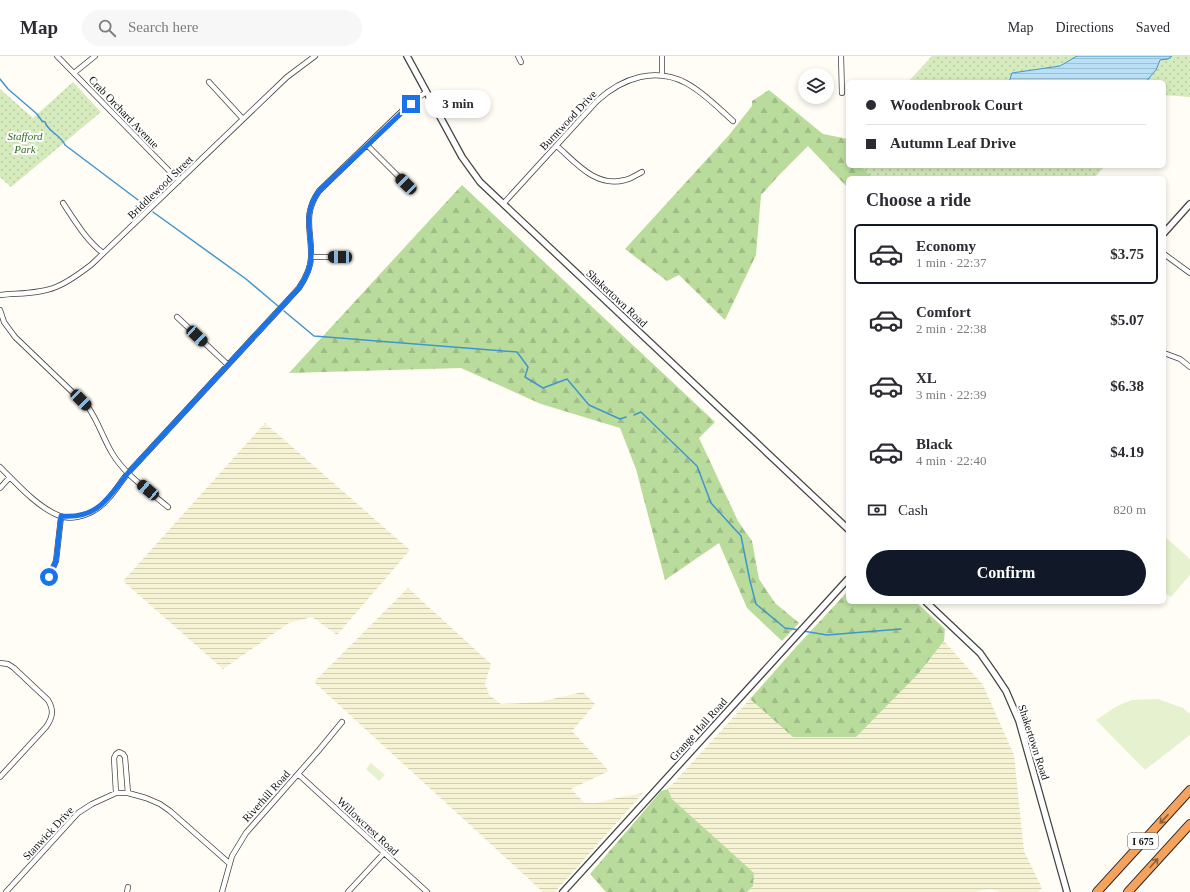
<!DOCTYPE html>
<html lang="en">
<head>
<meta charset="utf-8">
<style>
  :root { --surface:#fff; --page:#f7f7f7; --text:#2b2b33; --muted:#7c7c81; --line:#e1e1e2; --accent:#111827 }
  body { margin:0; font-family:"Times New Roman",serif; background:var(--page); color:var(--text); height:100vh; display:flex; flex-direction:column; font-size:15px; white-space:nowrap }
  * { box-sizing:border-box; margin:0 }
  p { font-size:13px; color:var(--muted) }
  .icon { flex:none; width:22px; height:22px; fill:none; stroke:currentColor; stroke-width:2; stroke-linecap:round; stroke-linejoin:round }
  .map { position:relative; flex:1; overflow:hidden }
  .drawer { position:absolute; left:846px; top:120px; width:320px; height:428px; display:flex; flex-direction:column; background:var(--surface); border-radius:6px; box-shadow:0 2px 6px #0003 }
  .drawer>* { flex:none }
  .guide { position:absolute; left:846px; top:24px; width:320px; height:88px; border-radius:6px; box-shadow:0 2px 6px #0003; display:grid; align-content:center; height:88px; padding:0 20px; background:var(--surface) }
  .controls { position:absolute; left:798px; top:12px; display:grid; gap:8px }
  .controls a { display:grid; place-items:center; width:36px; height:36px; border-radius:50%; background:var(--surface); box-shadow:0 2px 6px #0003; font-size:20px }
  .end { position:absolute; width:18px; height:18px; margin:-9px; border:5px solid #1a73e8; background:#fff; box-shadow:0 0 0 2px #fff }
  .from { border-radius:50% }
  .bubble { position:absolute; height:28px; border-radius:14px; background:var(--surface); box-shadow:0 2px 6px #0003; font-size:13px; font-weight:800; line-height:28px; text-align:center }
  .car { position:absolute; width:12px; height:24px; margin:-12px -6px; border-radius:5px; box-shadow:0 0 3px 1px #0007; background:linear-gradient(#222 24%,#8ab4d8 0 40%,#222 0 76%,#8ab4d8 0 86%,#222 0) }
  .guide b { display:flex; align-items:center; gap:14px; height:38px; font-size:15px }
  .guide b+b { border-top:1px solid var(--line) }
  .guide i { width:10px; height:10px; background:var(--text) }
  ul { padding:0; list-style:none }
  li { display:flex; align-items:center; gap:12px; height:60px; margin:0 8px 6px; padding:0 12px; border:2px solid transparent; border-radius:6px }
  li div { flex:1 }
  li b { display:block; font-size:15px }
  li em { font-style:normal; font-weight:800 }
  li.active { border-color:var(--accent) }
  li>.icon { width:36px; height:36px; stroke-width:1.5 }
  h2 { padding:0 20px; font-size:18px; line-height:48px }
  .pay { display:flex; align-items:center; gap:10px; height:44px; padding:0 20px; font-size:15px }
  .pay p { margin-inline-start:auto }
  .primary-button { display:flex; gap:8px; margin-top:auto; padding:8px 20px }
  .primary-button a { flex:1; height:46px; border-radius:24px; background:var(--accent); color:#fff; font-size:16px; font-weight:800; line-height:46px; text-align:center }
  header { display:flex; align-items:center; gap:24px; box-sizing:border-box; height:56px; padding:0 20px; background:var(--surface); border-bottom:1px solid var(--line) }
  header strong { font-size:19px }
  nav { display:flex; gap:22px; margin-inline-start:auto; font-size:14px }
  .search { width:280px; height:36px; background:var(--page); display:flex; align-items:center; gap:10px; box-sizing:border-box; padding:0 14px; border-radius:22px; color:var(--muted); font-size:15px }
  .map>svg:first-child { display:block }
  .farmland { fill:url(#farmland-rules) }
  .forest { fill:url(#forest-firs) }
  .park { fill:url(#park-dots) }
  .pitch { fill:#e6f2cf }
  .water { fill:url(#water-rules); stroke:#3f96cf }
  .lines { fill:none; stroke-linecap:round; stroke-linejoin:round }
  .stream { stroke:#3f96cf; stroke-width:1.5 }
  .minor-casing { stroke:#444; stroke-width:6 }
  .tertiary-casing { stroke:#444; stroke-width:8 }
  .motorway-casing { stroke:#222; stroke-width:10 }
  .minor { stroke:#fff; stroke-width:4.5 }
  .tertiary { stroke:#fff; stroke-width:5.5 }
  .motorway { stroke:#f5a25d; stroke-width:8 }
  .oneway { stroke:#8e613b }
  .route { stroke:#1a73e8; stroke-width:5 }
  .labels { text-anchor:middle; stroke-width:4; stroke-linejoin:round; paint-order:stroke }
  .shield { fill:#fff; stroke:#585858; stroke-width:1 }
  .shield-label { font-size:10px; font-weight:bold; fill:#111 }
  .street-label { font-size:11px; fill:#111; stroke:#fff }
  .park-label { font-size:11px; font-style:italic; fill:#2f6b1f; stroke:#fff }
</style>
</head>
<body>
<header>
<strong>Map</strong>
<div class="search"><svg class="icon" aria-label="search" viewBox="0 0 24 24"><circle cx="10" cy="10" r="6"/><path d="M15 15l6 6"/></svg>Search here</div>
<nav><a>Map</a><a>Directions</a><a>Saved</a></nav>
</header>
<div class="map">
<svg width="1190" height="836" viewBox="0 0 1190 836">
  <defs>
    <pattern id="farmland-rules" width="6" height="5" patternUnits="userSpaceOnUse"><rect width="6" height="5" fill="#f6f3d4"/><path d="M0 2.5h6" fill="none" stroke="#d2cfb5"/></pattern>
    <pattern id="forest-firs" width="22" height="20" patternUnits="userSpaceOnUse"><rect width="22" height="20" fill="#b9dc9c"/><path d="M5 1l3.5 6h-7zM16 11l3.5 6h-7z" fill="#9ebc85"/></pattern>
    <pattern id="park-dots" width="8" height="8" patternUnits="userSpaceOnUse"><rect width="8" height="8" fill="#d5ebbd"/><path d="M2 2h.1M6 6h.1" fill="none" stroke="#b6c8a1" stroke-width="1.8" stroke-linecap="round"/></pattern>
    <pattern id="water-rules" width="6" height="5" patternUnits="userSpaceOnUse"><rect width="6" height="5" fill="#b9e0f7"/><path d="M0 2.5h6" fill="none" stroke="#9ebfd3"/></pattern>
  </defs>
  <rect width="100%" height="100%" fill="#fffdf5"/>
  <path class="farmland" d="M265 367 410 494 337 579 312 561 289 567 223 613 123 525Z
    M408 532 491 608 485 627 489 639 501 648 539 646 583 636 595 648 572 675 609 715 571 733 585 747H596L625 740 643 737 555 836H543L314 626Z
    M944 585 983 629 1014 699 1024 795 1042 832 1038 836H1001L990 833 975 836H747L753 830 672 743 668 733 750 643 793 680 918 618Z"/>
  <path class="forest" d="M769 34 823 78 848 83V110H1005L1017 122H848V132L808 90 782 116 761 139 756 199 725 264 679 219 667 225 625 193 729 79 752 50V45Z
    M462 129 715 366 699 382 738 465 752 485 759 523 775 547 799 567 782 585 747 552 719 487 665 524 636 413 620 372 541 348 461 312 289 317Z
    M848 535V546H916L945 573 944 585 918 618 856 681H793L750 643 797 590Z
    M668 733 672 743 754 817 753 830 747 836H606L590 818 661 735Z"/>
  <path class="park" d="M932 0H1190V41L1164 39V26H908Z
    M73 26 101 56 11 131 0 121V33L33 62Z
    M860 110H1105L1094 122H873Z"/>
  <path class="pitch" d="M1164 480 1190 503V519L1171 541 1164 536Z
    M1158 643 1183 652 1190 658V679L1145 714 1096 664 1117 650 1132 644Z
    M371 707 385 719 379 725 366 713Z"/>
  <path class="water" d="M1077 0H1172L1168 3 1160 4 1156 14 1148 23V26H1009L1012 17 1060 10Z"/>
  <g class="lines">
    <path class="stream" d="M0 23 8 33 37 58 42 65 45 66C48 76 61 79 65 89L146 150
      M153 156 246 223 278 250
      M284 255 314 280 517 296 528 311 525 321 543 332 567 323 589 349 620 363 626 361
      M634 359 641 356 697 410 711 447 741 480 750 525 756 548 785 572 800 574
      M803 575 827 579 901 573"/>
    <defs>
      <path id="minor" d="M57 0 179 125
        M518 0 521 6
        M662 0V19
        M841 0 842 37
        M74 17 95 0
        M209 26 243 63
        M367 89 406 128
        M557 90C576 107 596 132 625 124 631 123 636 119 642 116
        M63 147C75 165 86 184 103 197
        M503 148 597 45C610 33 623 25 640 21 682 12 705 40 733 65
        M1164 198 1190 217
        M311 201H340
        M0 239C18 237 39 238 56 231 69 226 80 217 91 209L287 21 315 0
        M0 254 4 266 15 281 88 351C98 365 103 382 112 397 125 419 148 434 168 451
        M177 261 228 309
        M1164 297 1180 303 1190 311
        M0 411C16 427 38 452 60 460 70 464 86 460 95 454 109 446 118 429 128 417L299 232C305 223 311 212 311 201 312 175 302 159 319 135L404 53 426 36
        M0 432 10 421
        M49 521 56 505 61 461
        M0 607 8 608 14 612 48 644C54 654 53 661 46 671L0 721
        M298 718 427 836
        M116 737 114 702 116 698 119 696 123 698 125 701 128 737
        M6 836 78 757 92 748 116 737H128L146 742 160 748 170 755 229 807
        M127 836 128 831
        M222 836 232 800 246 777 319 694 342 666
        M348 836 384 797"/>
      <path id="tertiary" d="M407 0 462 101 480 126 848 473
        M1164 177 1190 148
        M926 546 980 597 994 617 1006 635 1019 665 1067 836
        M563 836 848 523"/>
      <path id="motorway" d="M1097 836 1190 734
        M1128 836 1190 768"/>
    </defs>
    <use href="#minor" class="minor-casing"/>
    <use href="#tertiary" class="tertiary-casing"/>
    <use href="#motorway" class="motorway-casing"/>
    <use href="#minor" class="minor"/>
    <use href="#tertiary" class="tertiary"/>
    <use href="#motorway" class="motorway"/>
  </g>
  <defs><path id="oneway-shaft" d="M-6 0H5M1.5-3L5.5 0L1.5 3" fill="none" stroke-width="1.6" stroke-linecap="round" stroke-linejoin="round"/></defs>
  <g class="oneway">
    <use href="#oneway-shaft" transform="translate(1164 763) rotate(133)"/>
    <use href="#oneway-shaft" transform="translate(1154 807) rotate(-48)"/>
  </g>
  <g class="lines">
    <path class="route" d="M49 521 56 505 61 460C98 463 107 443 128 417L299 232C305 223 311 212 311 201 312 174 301 156 321 133L411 48"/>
  </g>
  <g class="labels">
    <rect class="shield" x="1128" y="777" width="30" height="16" rx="3"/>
    <g class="shield-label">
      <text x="1143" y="789">I 675</text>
    </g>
    <g class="street-label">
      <text transform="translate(124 56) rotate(46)" y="4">Crab Orchard Avenue</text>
      <text transform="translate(568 64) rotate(-47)" y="4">Burntwood Drive</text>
      <text transform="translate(160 131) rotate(-44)" y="4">Briddlewood Street</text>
      <text transform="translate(617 242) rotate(43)" y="4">Shakertown Road</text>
      <text transform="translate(698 673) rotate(-48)" y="4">Grange Hall Road</text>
      <text transform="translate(1034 686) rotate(72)" y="4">Shakertown Road</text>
      <text transform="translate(266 740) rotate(-48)" y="4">Riverhill Road</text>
      <text transform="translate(368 770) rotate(43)" y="4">Willowcrest Road</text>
      <text transform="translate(48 777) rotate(-47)" y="4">Stanwick Drive</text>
    </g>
    <g class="park-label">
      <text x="25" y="84">Stafford<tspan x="25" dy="13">Park</tspan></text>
    </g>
  </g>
</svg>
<div class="controls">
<a><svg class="icon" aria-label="layers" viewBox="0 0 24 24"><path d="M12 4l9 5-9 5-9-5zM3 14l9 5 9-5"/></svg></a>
</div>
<i class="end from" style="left:49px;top:521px"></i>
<i class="end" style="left:411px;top:48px"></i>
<div class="bubble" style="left:425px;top:34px;width:66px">3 min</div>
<i class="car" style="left:406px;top:128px;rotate:314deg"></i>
<i class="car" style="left:340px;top:201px;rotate:271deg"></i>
<i class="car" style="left:197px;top:280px;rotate:133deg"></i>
<i class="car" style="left:81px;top:344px;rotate:135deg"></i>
<i class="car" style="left:148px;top:434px;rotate:310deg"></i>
<div class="guide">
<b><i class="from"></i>Woodenbrook Court</b>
<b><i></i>Autumn Leaf Drive</b>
</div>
<section class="drawer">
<h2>Choose a ride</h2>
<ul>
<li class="active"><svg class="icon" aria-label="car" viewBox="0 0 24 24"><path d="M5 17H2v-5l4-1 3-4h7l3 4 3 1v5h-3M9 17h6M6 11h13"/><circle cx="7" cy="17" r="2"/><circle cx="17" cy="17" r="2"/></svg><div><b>Economy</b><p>1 min · 22:37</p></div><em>$3.75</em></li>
<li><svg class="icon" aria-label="car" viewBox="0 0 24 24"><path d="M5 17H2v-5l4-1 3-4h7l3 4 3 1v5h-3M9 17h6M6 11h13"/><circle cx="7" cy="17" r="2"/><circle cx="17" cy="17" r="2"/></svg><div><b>Comfort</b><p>2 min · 22:38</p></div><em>$5.07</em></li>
<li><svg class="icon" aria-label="car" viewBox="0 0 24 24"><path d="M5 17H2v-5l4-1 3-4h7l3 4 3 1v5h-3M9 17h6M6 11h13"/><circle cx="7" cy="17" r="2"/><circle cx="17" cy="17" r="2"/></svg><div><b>XL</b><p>3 min · 22:39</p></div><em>$6.38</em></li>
<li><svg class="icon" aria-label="car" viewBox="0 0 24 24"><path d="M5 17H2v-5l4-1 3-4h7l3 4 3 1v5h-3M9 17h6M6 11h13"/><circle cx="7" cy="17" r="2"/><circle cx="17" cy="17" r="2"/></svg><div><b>Black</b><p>4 min · 22:40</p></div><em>$4.19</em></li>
</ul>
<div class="pay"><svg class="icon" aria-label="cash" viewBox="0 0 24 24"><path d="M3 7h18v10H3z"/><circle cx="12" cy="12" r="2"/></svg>Cash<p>820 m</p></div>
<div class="primary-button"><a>Confirm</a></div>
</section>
</div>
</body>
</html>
